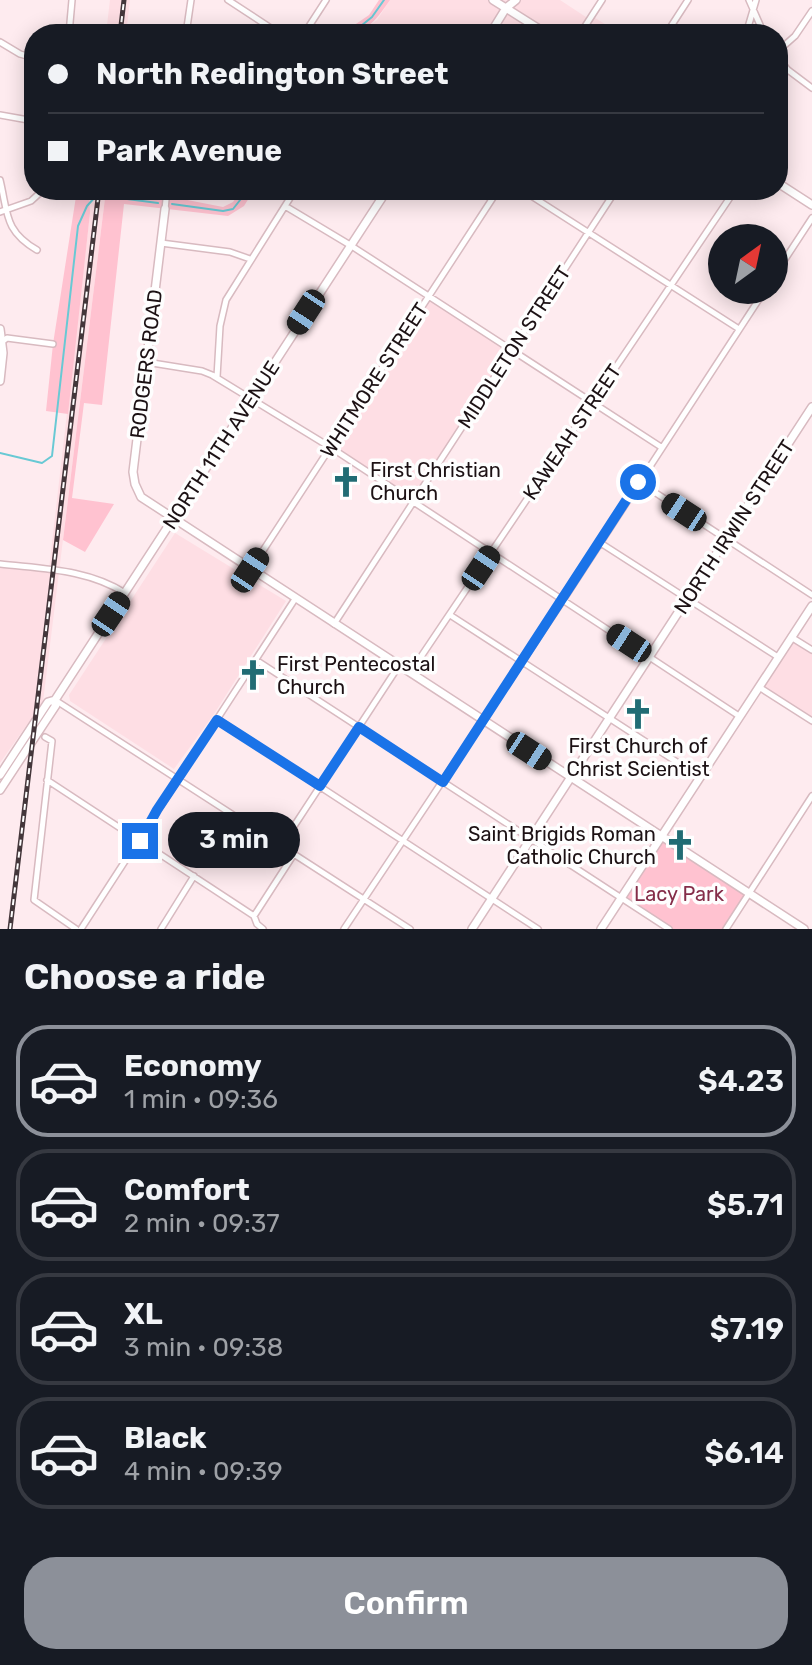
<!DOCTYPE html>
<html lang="en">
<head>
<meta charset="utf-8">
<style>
  :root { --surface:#171b24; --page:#20242c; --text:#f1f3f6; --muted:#9ea1a6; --line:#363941; --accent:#8c9099 }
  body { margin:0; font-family:Rubik,sans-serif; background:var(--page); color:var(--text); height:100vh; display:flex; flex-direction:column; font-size:30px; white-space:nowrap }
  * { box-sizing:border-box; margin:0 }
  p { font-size:26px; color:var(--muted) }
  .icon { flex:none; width:44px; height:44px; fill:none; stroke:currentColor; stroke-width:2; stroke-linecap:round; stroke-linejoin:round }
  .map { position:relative; height:929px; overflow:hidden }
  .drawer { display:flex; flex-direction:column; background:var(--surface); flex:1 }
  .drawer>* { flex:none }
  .top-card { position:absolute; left:24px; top:24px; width:764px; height:176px; border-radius:32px; box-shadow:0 4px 20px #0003; display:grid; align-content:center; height:176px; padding:0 24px; background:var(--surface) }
  .needle { width:52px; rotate:33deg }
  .buttons { position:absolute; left:708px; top:224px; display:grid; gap:16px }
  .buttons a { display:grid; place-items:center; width:80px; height:80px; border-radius:50%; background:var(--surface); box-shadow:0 4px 20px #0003; font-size:40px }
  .end { position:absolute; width:36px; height:36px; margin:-18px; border:10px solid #1a73e8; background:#fff; box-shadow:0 0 0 4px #fff }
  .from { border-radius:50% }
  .bubble { position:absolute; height:56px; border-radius:28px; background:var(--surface); box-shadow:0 4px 20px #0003; font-size:26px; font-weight:600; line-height:56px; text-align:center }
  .car { position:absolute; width:24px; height:48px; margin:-24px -12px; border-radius:10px; box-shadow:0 0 6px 2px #0007; background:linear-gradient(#222 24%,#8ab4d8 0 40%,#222 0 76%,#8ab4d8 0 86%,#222 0) }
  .top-card b { display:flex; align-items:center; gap:28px; height:76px; font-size:30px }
  .top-card b+b { border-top:2px solid var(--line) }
  .top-card i { width:20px; height:20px; background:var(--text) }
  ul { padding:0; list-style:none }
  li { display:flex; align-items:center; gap:24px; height:112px; margin:0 16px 12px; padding:0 8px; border:4px solid var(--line); border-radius:32px }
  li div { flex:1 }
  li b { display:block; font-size:30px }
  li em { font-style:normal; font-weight:600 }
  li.active { border-color:var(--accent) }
  li>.icon { width:72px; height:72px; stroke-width:1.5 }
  h2 { padding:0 24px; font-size:36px; line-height:96px }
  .primary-button { display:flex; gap:16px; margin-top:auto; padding:16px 24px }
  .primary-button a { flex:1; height:92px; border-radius:32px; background:var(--accent); color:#fff; font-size:32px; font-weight:600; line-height:92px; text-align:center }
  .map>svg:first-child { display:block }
  .built { fill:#fedee4 }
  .green { fill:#ffc2d0 }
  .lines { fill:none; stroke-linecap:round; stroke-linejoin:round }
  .stream { stroke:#68c9d4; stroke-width:2 }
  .minor-casing { stroke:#d8bac0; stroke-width:8 }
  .tertiary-casing { stroke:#d8bac0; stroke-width:10 }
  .secondary-casing { stroke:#d8bac0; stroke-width:10 }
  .minor { stroke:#fff; stroke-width:5 }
  .tertiary { stroke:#fff; stroke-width:7 }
  .secondary { stroke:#fff; stroke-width:7 }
  .rail-casing { stroke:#44373b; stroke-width:5 }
  .rail { stroke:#fefefe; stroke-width:2; stroke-dasharray:6; stroke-linecap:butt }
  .route { stroke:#1a73e8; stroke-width:10 }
  .labels { text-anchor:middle; stroke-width:7; stroke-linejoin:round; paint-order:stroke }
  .street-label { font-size:20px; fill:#1c1114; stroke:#fefefe }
  .poi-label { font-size:20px; fill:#1c1114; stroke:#fefefe; text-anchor:start }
  .park-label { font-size:20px; fill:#852d49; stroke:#fefefe }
</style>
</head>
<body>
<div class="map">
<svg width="812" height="929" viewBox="0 0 812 929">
  <rect width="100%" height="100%" fill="#feebef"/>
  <path class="built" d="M110 0H130L126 34H106Z
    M390 0H508L507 7 516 0H560L589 19 592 16 621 34H357L377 20Z
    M89 190H106L43 702 0 763V565L49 569 90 213Z
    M429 296 512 350 413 502 330 447Z
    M175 533 286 601 214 714 174 769 70 701 69 695Z
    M791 637 812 650V721L759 687Z"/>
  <path class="green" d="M379 0H390C379 16 367 34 346 34L350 28 369 15Z
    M77 190H89L90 213 68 414 46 411 53 344Z
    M106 190 167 196 223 207 233 202 241 190H254L244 206 228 216 124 204 102 405 84 403 72 498 114 504 85 552 63 540Z
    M661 837 747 896 726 929H669L622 898Z"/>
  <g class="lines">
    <path class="stream" d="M351 34 372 17 384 0
      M104 196 158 203
      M172 204 223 211 233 209 248 190
      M0 453 42 463 52 456 78 226 87 206 96 196"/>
    <defs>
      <path id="minor" d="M228 0 280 34
        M749 0 764 34
        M69 34 72 0
        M186 34 191 0
        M304 34 326 0
        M580 34 602 0
        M666 34 688 0
        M746 34 756 0
        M0 42 20 54 34 58
        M778 51 795 36 812 11
        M778 58 788 70 812 88
        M0 115 34 121
        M0 180C8 213 4 231 37 250
        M522 190 739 329
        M285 206 350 245 661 447
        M165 209 167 190
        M0 212 31 201 43 190
        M161 243 230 252 250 259
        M774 276 812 218
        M3 341 7 338 53 344
        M146 362 202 371 212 375 330 447 739 716
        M217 377 220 326 226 300 295 190
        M639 482 812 595
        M599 542 778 657
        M0 564C43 569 87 569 125 593
        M251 569 498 190
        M450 615 700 777
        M334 624 616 190
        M791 637 812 650
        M256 660 669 929
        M410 673 735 190
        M759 687 812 721
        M55 700 410 929
        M218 720 538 929
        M45 737 52 741 34 900 76 929
        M47 780 254 916 257 924 263 929
        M281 846 398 667
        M254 916 294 854
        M81 929 295 599
        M161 929 194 876
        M344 929 563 600 765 290
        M726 929 812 796"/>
      <path id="tertiary" d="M165 209 133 472 135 484 141 497 804 929
        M0 329 3 353 0 381
        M472 929 812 407
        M601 929 812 606"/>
      <path id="secondary" d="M493 0 547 34
        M490 34 506 8 516 0
        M778 183 812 205
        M0 775 48 702 55 700
        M0 790 56 705 55 700 387 190"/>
    </defs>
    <use href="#minor" class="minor-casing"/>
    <use href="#tertiary" class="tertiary-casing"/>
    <use href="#secondary" class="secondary-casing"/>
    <use href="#minor" class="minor"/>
    <use href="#tertiary" class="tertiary"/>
    <use href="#secondary" class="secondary"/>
    <defs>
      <path id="rail" d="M120 34 124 0
        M10 929 99 190"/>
    </defs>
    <use href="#rail" class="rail-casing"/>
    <use href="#rail" class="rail"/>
  </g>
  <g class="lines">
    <path class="route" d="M140 841 157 810 217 720 320 786 359 727 443 782 638 482"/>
  </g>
  <defs>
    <symbol id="church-bare" viewBox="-9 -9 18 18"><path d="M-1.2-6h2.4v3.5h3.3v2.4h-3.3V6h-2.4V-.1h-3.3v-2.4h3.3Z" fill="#216c74" stroke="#fefefe" stroke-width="2.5" paint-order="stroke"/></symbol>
  </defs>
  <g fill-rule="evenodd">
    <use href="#church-bare" x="324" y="460" width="44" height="44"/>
    <use href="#church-bare" x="231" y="653" width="44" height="44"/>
    <use href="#church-bare" x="616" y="692" width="44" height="44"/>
    <use href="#church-bare" x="658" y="823" width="44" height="44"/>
  </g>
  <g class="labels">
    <g class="street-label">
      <text transform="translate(514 347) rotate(-57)" y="7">MIDDLETON STREET</text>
      <text transform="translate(146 364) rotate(-83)" y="7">RODGERS ROAD</text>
      <text transform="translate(374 380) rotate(-57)" y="7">WHITMORE STREET</text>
      <text transform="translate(572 432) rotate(-56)" y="7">KAWEAH STREET</text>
      <text transform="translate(221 445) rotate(-57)" y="7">NORTH 11TH AVENUE</text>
      <text transform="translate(734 527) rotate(-57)" y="7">NORTH IRWIN STREET</text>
    </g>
    <g class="poi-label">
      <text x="370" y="477">First Christian<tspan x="370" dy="23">Church</tspan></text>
      <text x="277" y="671">First Pentecostal<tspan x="277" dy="23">Church</tspan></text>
      <text x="638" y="753" text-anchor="middle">First Church of<tspan x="638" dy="23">Christ Scientist</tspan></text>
      <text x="656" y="841" text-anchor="end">Saint Brigids Roman<tspan x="656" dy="23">Catholic Church</tspan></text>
    </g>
    <g class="park-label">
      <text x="679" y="901">Lacy Park</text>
    </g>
  </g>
</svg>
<div class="buttons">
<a><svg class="needle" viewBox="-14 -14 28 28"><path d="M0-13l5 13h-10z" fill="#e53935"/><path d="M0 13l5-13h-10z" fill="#9ea1a6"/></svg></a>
</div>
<i class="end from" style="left:638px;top:482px"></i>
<i class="end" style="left:140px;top:841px"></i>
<div class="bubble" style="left:168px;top:812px;width:132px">3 min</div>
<i class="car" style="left:306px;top:312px;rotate:213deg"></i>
<i class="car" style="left:684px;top:512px;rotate:303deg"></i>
<i class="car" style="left:481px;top:568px;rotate:34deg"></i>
<i class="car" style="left:250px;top:570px;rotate:33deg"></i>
<i class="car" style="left:111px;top:614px;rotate:34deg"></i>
<i class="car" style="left:629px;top:643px;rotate:303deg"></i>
<i class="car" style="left:529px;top:751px;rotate:123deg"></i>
<div class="top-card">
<b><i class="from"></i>North Redington Street</b>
<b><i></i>Park Avenue</b>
</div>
</div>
<section class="drawer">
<h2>Choose a ride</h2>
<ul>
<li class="active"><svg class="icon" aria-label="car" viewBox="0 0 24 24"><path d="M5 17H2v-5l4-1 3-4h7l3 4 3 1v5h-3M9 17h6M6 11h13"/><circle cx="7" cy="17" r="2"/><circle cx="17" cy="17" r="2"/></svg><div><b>Economy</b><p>1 min · 09:36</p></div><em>$4.23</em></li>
<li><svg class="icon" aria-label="car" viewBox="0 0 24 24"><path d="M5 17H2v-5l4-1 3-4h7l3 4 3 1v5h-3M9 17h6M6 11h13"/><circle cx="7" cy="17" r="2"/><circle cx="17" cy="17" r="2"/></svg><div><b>Comfort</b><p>2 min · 09:37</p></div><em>$5.71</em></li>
<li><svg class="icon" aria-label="car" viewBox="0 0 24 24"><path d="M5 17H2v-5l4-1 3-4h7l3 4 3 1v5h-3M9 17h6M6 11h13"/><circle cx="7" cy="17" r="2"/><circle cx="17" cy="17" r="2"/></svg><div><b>XL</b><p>3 min · 09:38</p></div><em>$7.19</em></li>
<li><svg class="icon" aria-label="car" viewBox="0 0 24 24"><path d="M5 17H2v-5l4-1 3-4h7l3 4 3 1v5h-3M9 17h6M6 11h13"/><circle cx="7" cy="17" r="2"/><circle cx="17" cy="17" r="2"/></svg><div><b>Black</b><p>4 min · 09:39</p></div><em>$6.14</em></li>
</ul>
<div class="primary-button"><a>Confirm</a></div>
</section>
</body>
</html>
